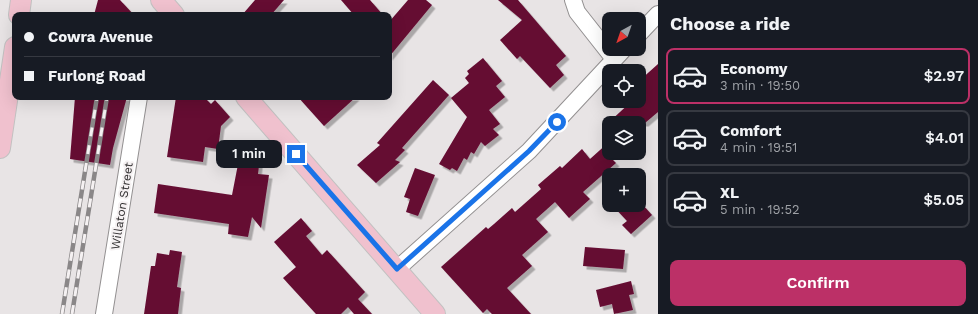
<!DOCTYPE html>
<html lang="en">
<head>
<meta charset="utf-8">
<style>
  :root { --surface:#171b24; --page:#242831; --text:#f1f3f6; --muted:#9ea1a6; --line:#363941; --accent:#bc3067 }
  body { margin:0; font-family:"Work Sans",sans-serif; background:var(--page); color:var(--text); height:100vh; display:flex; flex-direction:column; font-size:15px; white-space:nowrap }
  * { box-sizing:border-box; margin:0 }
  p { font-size:13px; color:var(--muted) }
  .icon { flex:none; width:22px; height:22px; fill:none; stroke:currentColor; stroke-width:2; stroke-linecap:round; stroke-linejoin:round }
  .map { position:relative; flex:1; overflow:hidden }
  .drawer { display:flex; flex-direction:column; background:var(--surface); width:320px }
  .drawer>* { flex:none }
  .hud { position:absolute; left:12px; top:12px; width:380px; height:88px; border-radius:8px; box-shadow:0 4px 16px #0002; display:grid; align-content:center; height:88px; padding:0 12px; background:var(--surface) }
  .needle { width:26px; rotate:220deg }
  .buttons { position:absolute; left:602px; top:12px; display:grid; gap:8px }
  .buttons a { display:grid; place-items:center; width:44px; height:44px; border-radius:8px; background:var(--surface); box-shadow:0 4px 16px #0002; font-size:20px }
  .end { position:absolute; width:18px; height:18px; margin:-9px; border:5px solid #1a73e8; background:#fff; box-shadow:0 0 0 2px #fff }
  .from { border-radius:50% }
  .bubble { position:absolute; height:28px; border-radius:8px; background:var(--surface); box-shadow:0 4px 16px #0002; font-size:13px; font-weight:600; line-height:28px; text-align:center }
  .hud b { display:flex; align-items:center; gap:14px; height:38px; font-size:15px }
  .hud b+b { border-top:1px solid var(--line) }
  .hud i { width:10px; height:10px; background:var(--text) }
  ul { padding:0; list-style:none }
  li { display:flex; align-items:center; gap:12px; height:56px; margin:0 8px 6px; padding:0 4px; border:2px solid var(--line); border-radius:8px }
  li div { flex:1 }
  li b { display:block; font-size:15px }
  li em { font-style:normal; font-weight:600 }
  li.current { border-color:var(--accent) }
  li>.icon { width:36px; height:36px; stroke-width:1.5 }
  h2 { padding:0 12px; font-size:18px; line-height:48px }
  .cta { display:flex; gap:8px; margin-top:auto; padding:8px 12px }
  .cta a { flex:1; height:46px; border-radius:8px; background:var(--accent); color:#fff; font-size:16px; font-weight:600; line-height:46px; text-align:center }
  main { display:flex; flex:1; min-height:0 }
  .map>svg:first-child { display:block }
  .building { fill:#650b32; filter:url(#shadow) }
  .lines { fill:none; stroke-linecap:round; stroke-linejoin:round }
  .minor-casing { stroke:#939091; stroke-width:18 }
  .major-casing { stroke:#c2c1c1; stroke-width:22 }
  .minor { stroke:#fff; stroke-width:16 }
  .major { stroke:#f0c1ce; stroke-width:20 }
  .rail-casing { stroke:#8a8788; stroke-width:4.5 }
  .rail { stroke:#f5f1f2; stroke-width:3; stroke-dasharray:9; stroke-linecap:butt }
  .route { stroke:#1a73e8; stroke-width:5 }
  .labels { text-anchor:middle; stroke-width:4; stroke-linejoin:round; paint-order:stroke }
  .street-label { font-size:12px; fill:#323031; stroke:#f5f1f2 }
</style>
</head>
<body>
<main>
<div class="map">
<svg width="658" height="314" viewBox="0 0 658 314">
  <defs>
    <filter id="shadow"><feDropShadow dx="3.5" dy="3.5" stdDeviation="0" flood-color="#0004"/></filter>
  </defs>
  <rect width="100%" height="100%" fill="#e8e4e5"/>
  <path class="building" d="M98 0H120L134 15H94Z
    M255 0H284L271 15H242Z
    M341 0H370L383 15H354Z
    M408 0H426L432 5 389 57V22Z
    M498 0H518L566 56 556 65 564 75 550 88 520 56 517 59 500 40 522 20Z
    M483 58 502 81 496 86 505 97 489 110 500 124 493 129 499 135 485 146 481 142 474 154 471 152 467 160 464 158 457 171 452 168 450 170 439 164 467 117 451 98 469 83 465 78 469 74 467 71Z
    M658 64V112L645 123H608L632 101H639V81Z
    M433 80 449 95 402 148 405 150 395 160 400 162 376 183 357 165 380 145 377 143Z
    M75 97H127L113 148 110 165 70 159Z
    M176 97H204L211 104 215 100 230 117 221 126 218 149 205 147 203 162 167 157Z
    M298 97H356L324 126Z
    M609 142V156L616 163 583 192 590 199 569 218 555 202 536 219 548 232 522 255 532 266 507 288 531 314H492L487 309 483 313 441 267 486 227 488 229 494 224 512 208 515 212 541 189 538 185 560 166 562 168 582 149 590 159Z
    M240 154 260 157 258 174 269 175 261 228 252 217 248 237 228 234 229 224 154 213 158 184 232 195Z
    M415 168 435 175 418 216 406 212 410 199 404 197Z
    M612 205H643L652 215 631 234 622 225 627 221Z
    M301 218 312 231 306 236 322 255 327 250 365 292 358 299 372 314H354L348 307 341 314H316L283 278 296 267 274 242Z
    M585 247 625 250 623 269 583 266Z
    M170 250 182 252 177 287 181 288 178 314H144L151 266H155L157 253 169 255Z
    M631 281 634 294 629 295 633 310 614 314 612 304 600 307 596 290Z"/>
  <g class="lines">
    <defs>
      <path id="minor" d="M573 0 577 12 614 59
        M639 34 658 14
        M397 269 529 151 624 49
        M104 314 139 97"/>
      <path id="major" d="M161 0 174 15
        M19 15 21 0
        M246 97 435 314
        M0 148 15 47"/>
    </defs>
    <use href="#minor" class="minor-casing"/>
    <use href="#major" class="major-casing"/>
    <use href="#minor" class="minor"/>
    <use href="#major" class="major"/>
    <defs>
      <path id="rail" d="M62 314 97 97
        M72 314 107 97"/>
    </defs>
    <use href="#rail" class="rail-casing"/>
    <use href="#rail" class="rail"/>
  </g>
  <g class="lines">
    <path class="route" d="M296 154 397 269 529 151 557 122"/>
  </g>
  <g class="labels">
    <g class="street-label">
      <text transform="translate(122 206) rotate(-81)" y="4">Willaton Street</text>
    </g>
  </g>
</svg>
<div class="buttons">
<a><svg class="needle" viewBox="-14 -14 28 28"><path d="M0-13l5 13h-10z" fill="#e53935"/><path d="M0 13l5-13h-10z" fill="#9ea1a6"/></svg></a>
<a><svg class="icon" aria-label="locate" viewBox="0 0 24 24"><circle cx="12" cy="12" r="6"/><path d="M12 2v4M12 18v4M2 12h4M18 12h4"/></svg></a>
<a><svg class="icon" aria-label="layers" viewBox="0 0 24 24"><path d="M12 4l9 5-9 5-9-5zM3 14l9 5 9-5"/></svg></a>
<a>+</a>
</div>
<i class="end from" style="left:557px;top:122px"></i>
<i class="end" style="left:296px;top:154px"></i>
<div class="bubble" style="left:216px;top:140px;width:66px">1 min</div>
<div class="hud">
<b><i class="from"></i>Cowra Avenue</b>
<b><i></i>Furlong Road</b>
</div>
</div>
<section class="drawer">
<h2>Choose a ride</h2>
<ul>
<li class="current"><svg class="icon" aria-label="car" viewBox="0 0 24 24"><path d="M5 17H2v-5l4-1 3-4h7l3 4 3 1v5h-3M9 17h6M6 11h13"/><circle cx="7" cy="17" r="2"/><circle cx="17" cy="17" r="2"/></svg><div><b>Economy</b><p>3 min · 19:50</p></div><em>$2.97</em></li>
<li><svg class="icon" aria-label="car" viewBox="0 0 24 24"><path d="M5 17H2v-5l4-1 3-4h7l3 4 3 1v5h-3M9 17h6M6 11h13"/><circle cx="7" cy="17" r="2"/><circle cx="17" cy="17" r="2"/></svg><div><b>Comfort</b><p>4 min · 19:51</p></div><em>$4.01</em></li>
<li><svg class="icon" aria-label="car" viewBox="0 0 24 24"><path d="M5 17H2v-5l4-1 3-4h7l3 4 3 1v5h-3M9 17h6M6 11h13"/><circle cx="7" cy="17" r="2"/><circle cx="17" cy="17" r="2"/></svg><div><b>XL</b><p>5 min · 19:52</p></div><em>$5.05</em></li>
</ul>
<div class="cta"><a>Confirm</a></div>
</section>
</main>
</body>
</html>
